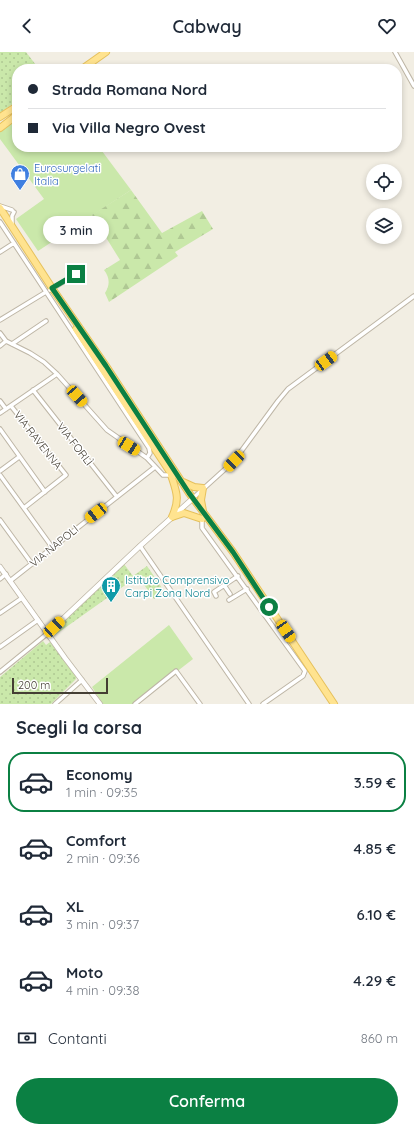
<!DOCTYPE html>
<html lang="it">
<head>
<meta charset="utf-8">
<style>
  :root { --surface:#fff; --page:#f2f2f3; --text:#1f2937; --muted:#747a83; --line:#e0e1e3; --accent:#0b8043 }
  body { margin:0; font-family:Quicksand,sans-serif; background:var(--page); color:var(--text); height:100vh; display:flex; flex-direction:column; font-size:15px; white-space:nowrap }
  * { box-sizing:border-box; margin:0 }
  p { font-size:13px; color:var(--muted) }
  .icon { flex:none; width:22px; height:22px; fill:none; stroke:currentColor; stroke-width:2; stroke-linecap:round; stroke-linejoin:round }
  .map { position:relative; height:652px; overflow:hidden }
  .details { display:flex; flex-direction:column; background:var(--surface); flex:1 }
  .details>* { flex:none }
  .guide { position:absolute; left:12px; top:12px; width:390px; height:88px; border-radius:16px; box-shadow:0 2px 6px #0003; display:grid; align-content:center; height:88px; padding:0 16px; background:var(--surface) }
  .buttons { position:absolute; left:366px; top:112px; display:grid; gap:8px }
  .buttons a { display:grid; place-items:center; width:36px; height:36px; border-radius:50%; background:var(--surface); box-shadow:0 2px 6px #0003; font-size:20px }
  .scale { position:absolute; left:12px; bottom:10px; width:96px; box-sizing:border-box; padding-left:4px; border:2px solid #443e33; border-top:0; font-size:11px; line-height:14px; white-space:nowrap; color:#443e33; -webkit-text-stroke:3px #fff; paint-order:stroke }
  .end { position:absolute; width:18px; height:18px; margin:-9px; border:5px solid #0b8043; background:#fff; box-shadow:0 0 0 2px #fff }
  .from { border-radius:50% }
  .bubble { position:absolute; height:28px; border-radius:14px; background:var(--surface); box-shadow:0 2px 6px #0003; font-size:13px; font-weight:600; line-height:28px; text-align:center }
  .car { position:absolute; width:12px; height:24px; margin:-12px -6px; border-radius:5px; box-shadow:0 0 3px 1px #0007; background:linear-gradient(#f5c518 24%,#345 0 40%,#f5c518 0 76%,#345 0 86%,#f5c518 0) }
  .guide b { display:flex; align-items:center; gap:14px; height:38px; font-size:15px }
  .guide b+b { border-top:1px solid var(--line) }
  .guide i { width:10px; height:10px; background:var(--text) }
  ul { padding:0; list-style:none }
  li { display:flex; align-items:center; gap:12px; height:60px; margin:0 8px 6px; padding:0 8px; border:2px solid transparent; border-radius:16px }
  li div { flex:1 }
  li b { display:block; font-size:15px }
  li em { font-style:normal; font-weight:600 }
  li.active { border-color:var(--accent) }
  li>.icon { width:36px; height:36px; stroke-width:1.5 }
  h2 { padding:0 16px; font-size:18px; line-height:48px }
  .pay { display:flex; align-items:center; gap:10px; height:44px; padding:0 16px; font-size:15px }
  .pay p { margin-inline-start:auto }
  .cta { display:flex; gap:8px; margin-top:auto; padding:8px 16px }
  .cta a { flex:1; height:46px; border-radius:24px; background:var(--accent); color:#fff; font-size:16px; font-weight:600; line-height:46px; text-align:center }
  header { display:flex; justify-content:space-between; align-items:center; height:52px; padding:0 16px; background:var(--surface); font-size:18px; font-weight:600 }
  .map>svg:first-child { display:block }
  .grass { fill:#cae8aa }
  .forest { fill:url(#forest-firs) }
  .park { fill:url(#park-dots) }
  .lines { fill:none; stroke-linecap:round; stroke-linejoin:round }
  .minor-casing { stroke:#beb6a6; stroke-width:5.5 }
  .tertiary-casing { stroke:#beb6a6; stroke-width:6 }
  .primary-casing { stroke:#e6c15d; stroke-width:8 }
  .minor { stroke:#fff; stroke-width:3.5 }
  .tertiary { stroke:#fff; stroke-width:4.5 }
  .primary { stroke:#ffe38f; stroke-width:6 }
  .route { stroke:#0b8043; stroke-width:5 }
  .labels { text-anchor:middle; stroke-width:3; stroke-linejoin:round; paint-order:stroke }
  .shop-label { font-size:11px; fill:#366cbe; stroke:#fff; text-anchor:start }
  .street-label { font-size:11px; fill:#443e33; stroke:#fff }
  .culture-label { font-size:11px; fill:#0d838f; stroke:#fff; text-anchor:start }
</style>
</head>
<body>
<header><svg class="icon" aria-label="back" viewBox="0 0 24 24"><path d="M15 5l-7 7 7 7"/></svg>Cabway<svg class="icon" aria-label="heart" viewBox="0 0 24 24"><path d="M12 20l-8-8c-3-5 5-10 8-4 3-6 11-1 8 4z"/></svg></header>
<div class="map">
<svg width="414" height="652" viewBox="0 0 414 652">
  <defs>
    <pattern id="forest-firs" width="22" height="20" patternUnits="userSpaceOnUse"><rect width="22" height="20" fill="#cae8aa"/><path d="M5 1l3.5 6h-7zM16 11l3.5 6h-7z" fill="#afc893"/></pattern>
    <pattern id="park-dots" width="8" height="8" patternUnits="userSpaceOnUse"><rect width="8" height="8" fill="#cae8aa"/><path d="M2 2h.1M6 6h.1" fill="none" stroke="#afc893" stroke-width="1.8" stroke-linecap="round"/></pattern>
  </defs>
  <rect width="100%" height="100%" fill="#f2eee3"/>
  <path class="grass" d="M17 67V95H99L131 138 38 199 16 167 44 147 0 87V79Z
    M169 573 193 607 135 652H103L92 635Z"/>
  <path class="forest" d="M131 138 162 181 202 159 213 177 175 200 178 204 109 250 105 241C110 233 110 226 104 218L120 208 92 163Z"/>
  <path class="park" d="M0 0H26L39 17H17V49L0 61Z
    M124 512 133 524 147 514 164 539 154 547 138 524 55 583 56 577Z
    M43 589 46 593 50 590 76 624V627L51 652H0V625Z"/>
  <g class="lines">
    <defs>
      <path id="minor" d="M395 0 414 34
        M0 154 12 158
        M0 170 149 396 150 401 147 406
        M12 173V164L14 160
        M0 200 14 191
        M50 238 76 222
        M0 268 46 240
        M0 281 6 289 30 301 44 310 57 322 107 378 147 406 163 423H171
        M12 292 46 269
        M0 294 6 289
        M33 338 117 445
        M0 349 6 357
        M11 354 66 423 24 456
        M0 361 57 322
        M0 377 45 440
        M0 419 19 405
        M0 423 52 495
        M192 447 234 409 278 349 288 337 414 244
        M202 467V476L305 619 303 624 263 652
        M0 468 32 512
        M140 494 249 652
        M0 527 6 522
        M10 529 155 415
        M224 533 230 542
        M216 544 214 540 238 524
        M229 548 247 537
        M0 561 22 546
        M0 595 38 568
        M0 620 48 581
        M55 652 82 628
        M135 652 176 619 200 652"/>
      <path id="tertiary" d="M0 515 65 606 100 652
        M48 581 140 494 190 449"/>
      <path id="primary" d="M82 17 106 0
        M0 65 17 54
        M0 76 17 63
        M0 156 52 236 106 314 189 441 233 500 334 652
        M76 277 170 420
        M171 423C177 441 180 447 172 465
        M183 430 194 435 203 436 201 448 203 459
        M172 465 184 461 202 467"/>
    </defs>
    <use href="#minor" class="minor-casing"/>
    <use href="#tertiary" class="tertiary-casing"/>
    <use href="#primary" class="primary-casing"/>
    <use href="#minor" class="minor"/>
    <use href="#tertiary" class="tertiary"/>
    <use href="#primary" class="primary"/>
  </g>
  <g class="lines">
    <path class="route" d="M76 222 52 236 106 314 189 441 233 500 269 555"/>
  </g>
  <defs>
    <symbol id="shop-pin" viewBox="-11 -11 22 30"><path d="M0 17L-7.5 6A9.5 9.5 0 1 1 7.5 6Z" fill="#3f7fe0" stroke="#fff"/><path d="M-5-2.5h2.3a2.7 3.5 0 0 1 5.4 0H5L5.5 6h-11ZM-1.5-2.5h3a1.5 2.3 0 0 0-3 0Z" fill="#fff"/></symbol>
    <symbol id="building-pin" viewBox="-11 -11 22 30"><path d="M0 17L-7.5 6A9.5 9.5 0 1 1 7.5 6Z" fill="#0f9aa8" stroke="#fff"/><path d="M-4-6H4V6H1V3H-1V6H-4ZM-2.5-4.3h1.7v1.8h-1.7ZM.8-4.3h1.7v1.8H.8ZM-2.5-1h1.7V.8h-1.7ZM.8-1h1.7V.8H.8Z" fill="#fff"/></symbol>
  </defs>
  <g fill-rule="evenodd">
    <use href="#shop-pin" x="9" y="111" width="22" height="30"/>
    <use href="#building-pin" x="100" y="523" width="22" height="30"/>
  </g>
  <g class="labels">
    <g class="shop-label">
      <text x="34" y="120">Eurosurgelati<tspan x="34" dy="13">Italia</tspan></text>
    </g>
    <g class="street-label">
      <text transform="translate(38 388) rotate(52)" y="4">VIA RAVENNA</text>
      <text transform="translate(75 392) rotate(52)" y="4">VIA FORLÌ</text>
      <text transform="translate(54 494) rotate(-39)" y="4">VIA NAPOLI</text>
    </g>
    <g class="culture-label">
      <text x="125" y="532">Istituto Comprensivo<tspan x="125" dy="13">Carpi Zona Nord</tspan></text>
    </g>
  </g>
</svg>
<div class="buttons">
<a><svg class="icon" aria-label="locate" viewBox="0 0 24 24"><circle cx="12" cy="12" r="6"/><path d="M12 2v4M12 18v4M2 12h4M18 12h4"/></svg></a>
<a><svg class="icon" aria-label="layers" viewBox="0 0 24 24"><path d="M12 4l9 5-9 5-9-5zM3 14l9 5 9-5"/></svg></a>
</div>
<div class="scale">200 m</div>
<i class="end from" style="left:269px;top:555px"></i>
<i class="end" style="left:76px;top:222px"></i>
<div class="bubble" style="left:43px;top:164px;width:66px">3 min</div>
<i class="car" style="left:326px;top:309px;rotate:54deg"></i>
<i class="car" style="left:77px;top:344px;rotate:138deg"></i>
<i class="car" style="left:129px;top:394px;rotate:122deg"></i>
<i class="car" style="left:234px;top:409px;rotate:224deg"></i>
<i class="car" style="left:96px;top:461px;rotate:232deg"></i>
<i class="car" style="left:54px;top:575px;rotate:47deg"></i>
<i class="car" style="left:286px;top:579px;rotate:146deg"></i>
<div class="guide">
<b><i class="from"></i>Strada Romana Nord</b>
<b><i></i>Via Villa Negro Ovest</b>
</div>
</div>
<section class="details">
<h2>Scegli la corsa</h2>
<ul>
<li class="active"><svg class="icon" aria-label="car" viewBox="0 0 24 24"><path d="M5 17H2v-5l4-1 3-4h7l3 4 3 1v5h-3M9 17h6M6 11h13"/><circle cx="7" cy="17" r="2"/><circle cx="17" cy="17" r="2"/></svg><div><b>Economy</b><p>1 min · 09:35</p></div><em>3.59 €</em></li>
<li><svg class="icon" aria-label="car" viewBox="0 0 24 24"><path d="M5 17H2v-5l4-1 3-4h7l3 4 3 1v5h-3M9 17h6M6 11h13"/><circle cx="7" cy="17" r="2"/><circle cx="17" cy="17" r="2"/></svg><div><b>Comfort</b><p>2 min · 09:36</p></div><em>4.85 €</em></li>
<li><svg class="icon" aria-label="car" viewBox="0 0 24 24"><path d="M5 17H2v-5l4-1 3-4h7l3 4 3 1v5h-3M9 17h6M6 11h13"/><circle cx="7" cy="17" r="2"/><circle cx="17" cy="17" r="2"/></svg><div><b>XL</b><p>3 min · 09:37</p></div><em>6.10 €</em></li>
<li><svg class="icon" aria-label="car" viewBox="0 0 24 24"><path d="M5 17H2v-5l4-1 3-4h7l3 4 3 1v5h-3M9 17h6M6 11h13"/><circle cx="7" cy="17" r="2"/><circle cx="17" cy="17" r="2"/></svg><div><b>Moto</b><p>4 min · 09:38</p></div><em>4.29 €</em></li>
</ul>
<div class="pay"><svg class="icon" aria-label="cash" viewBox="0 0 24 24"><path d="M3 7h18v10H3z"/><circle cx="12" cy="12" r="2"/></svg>Contanti<p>860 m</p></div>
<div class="cta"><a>Conferma</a></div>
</section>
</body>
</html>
